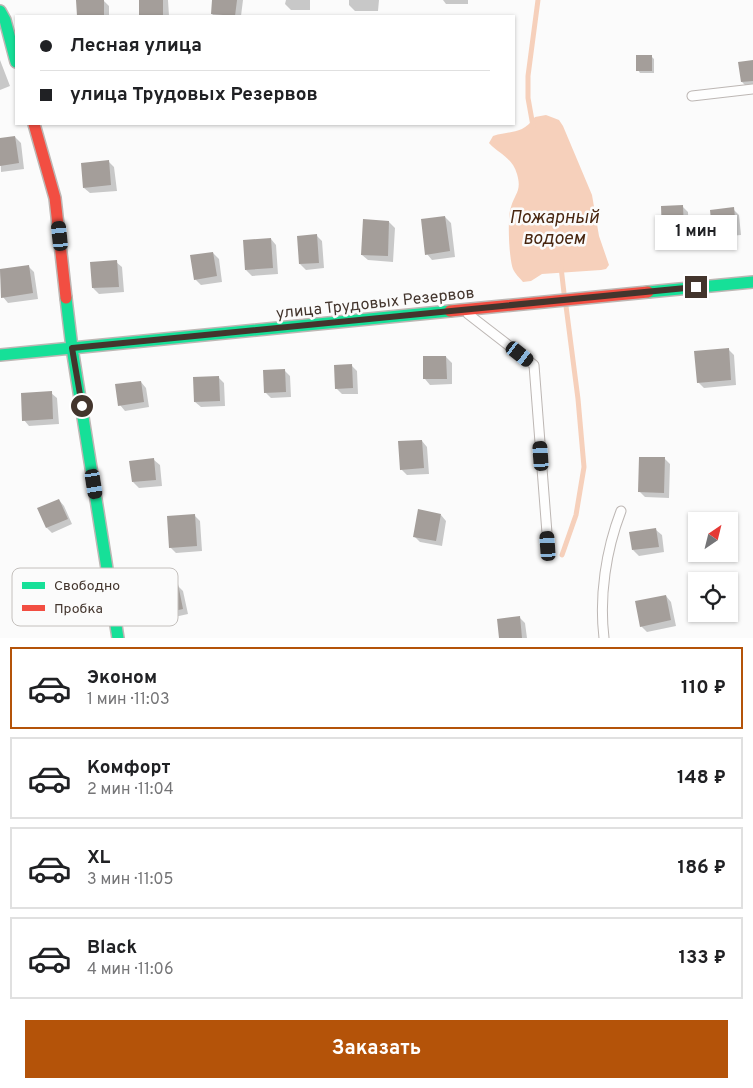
<!DOCTYPE html>
<html lang="ru">
<head>
<meta charset="utf-8">
<style>
  :root { --surface:#fff; --page:#f6f6f6; --text:#202124; --muted:#757577; --line:#e0e0e0; --accent:#b45309 }
  body { margin:0; font-family:Overpass,sans-serif; background:var(--page); color:var(--text); height:100vh; display:flex; flex-direction:column; font-size:19px; white-space:nowrap }
  * { box-sizing:border-box; margin:0 }
  p { font-size:16px; color:var(--muted) }
  .icon { flex:none; width:28px; height:28px; fill:none; stroke:currentColor; stroke-width:2; stroke-linecap:round; stroke-linejoin:round }
  .map { position:relative; height:638px; overflow:hidden }
  .details { display:flex; flex-direction:column; background:var(--surface); flex:1 }
  .details>* { flex:none }
  .top-card { position:absolute; left:15px; top:15px; width:500px; height:110px; border-radius:0px; box-shadow:0 1px 4px #0004; display:grid; align-content:center; height:110px; padding:0 25px; background:var(--surface) }
  .needle { width:32px; rotate:35deg }
  .buttons { position:absolute; left:688px; top:512px; display:grid; gap:10px }
  .buttons a { display:grid; place-items:center; width:50px; height:50px; border-radius:0px; background:var(--surface); box-shadow:0 1px 4px #0004; font-size:25px }
  .end { position:absolute; width:22px; height:22px; margin:-11px; border:6px solid #43352d; background:#fff; box-shadow:0 0 0 2px #fff }
  .from { border-radius:50% }
  .bubble { position:absolute; height:35px; border-radius:0px; background:var(--surface); box-shadow:0 1px 4px #0004; font-size:16px; font-weight:700; line-height:35px; text-align:center }
  .car { position:absolute; width:15px; height:30px; margin:-15px -8px; border-radius:6px; box-shadow:0 0 4px 1px #0007; background:linear-gradient(#222 24%,#8ab4d8 0 40%,#222 0 76%,#8ab4d8 0 86%,#222 0) }
  .top-card b { display:flex; align-items:center; gap:18px; height:48px; font-size:19px }
  .top-card b+b { border-top:1px solid var(--line) }
  .top-card i { width:12px; height:12px; background:var(--text) }
  ul { padding:9px 0 0; list-style:none }
  li { display:flex; align-items:center; gap:15px; height:82px; margin:0 10px 8px; padding:0 15px; border:2px solid var(--line); border-radius:0px }
  li div { flex:1 }
  li b { display:block; font-size:19px }
  li em { font-style:normal; font-weight:700 }
  li.current { border-color:var(--accent) }
  li>.icon { width:45px; height:45px; stroke-width:1.5 }
  .button { display:flex; gap:10px; margin-top:auto; padding:10px 25px }
  .button a { flex:1; height:58px; border-radius:0px; background:var(--accent); color:#fff; font-size:20px; font-weight:700; line-height:58px; text-align:center }
  .map>svg:first-child { display:block }
  .water { fill:#f6d0bb }
  .shadow { fill:#0003 }
  .lines { fill:none; stroke-linecap:round; stroke-linejoin:round }
  .stream { stroke:#f6d0bb; stroke-width:5 }
  .building { fill:#a49e9a }
  .lane-casing { stroke:#bdb7b4; stroke-width:11 }
  .fast-casing { stroke:#bdb7b4; stroke-width:14 }
  .jam-casing { stroke:#bdb7b4; stroke-width:14 }
  .lane { stroke:#fefefe; stroke-width:9 }
  .fast { stroke:#16e098; stroke-width:11 }
  .jam { stroke:#f24e42; stroke-width:11 }
  .route { stroke:#43352d; stroke-width:6 }
  .labels { text-anchor:middle; stroke-width:5; stroke-linejoin:round; paint-order:stroke }
  .street-label { font-size:16px; fill:#43352d; stroke:#fbfbfb }
  .water-label { font-size:18px; font-style:italic; fill:#492610; stroke:#fbfbfb }
  .key { fill:#fbfbfb; stroke:#c4c0bd; stroke-width:1 }
  .key-label { font-size:14px; fill:#43352d }
</style>
</head>
<body>
<div class="map">
<svg width="753" height="638" viewBox="0 0 753 638">
  <rect width="100%" height="100%" fill="#fbfbfb"/>
  <path class="water" d="M546 115 559 120 563 126 592 195 599 236 609 265 606 269 601 270 542 274 531 281 523 282C520 278 515 274 513 269 509 259 507 217 511 207 515 193 522 191 517 174 512 157 499 154 489 143L493 136C512 130 522 135 535 117Z"/>
  <path class="shadow" d="M103 0 109 6V16H78L77 1Z
    M141 0H168L169 16H141Z
    M214 0H243L241 16H214L212 14Z
    M286 0H310V10H291L285 4Z
    M349 0H379L378 11H355L349 5Z
    M443 0H468V4H446Z
    M651 56 654 59V73H640L638 70Z
    M0 60 10 86 0 90Z
    M753 61V87L748 88 742 82Z
    M15 137 21 143 24 169 1 172 0 139Z
    M109 162 114 167 117 191 90 193 84 188Z
    M682 206 688 212 689 240H669L663 235Z
    M733 209 739 215 741 235 719 237 713 231Z
    M445 217 451 223 455 257 432 260 427 254Z
    M389 222 395 228 393 262 368 260 362 255Z
    M316 235 322 241 324 268 306 270 300 264Z
    M271 239 276 245 278 274 252 276 246 270Z
    M213 253 219 259 222 282 201 285 195 279Z
    M116 262 122 267 124 292 99 294 93 288Z
    M28 266 34 272 38 299 8 303 3 297 0 270Z
    M728 349 734 355 736 385 704 388 698 382Z
    M446 357 452 363V384L430 385 425 379Z
    M351 365 357 371 358 394H342L336 388Z
    M284 370 290 376 291 397 271 398 265 392Z
    M218 377 224 383 225 406 201 407 195 402Z
    M141 382 146 388 149 407 125 411 120 405Z
    M51 393 57 398 59 424 29 426 24 420Z
    M422 441 427 447 429 474 407 475 401 469Z
    M664 458 670 464 669 498 645 497 639 491Z
    M154 460 160 465 162 486 139 488 133 482Z
    M59 500 64 506 72 524 52 533 47 528Z
    M194 515 200 521 202 551 176 553 170 547Z
    M441 515 446 521 442 546 420 542 414 536Z
    M656 530 662 535 664 552 639 556 633 550Z
    M177 585 183 591 188 614 161 620 156 614Z
    M666 596 671 602 676 626 647 632 641 626Z
    M519 617 525 623 527 638H501Z"/>
  <g class="lines">
    <path class="stream" d="M533 126 528 98V76L538 0
      M561 267 564 293
      M562 555 576 515 584 467 578 399 566 306"/>
  </g>
  <path class="building" d="M76 0H104V16H77Z
    M139 0H163V16H139Z
    M212 0H237L235 16 211 14Z
    M636 55H652V71H636Z
    M753 60V81L741 82 738 62Z
    M15 136 19 163 0 166V138Z
    M109 160 111 185 83 188 81 163Z
    M683 205 684 234 662 235 661 206Z
    M734 207 736 229 712 231 710 210Z
    M445 216 450 251 425 255 421 219Z
    M363 219 389 221 388 256 361 255Z
    M317 234 319 263 299 264 297 236Z
    M271 238 273 268 245 270 243 240Z
    M213 252 217 276 194 280 190 255Z
    M117 260 119 287 92 288 90 262Z
    M29 265 33 293 1 298 0 269Z
    M729 348 731 380 697 383 694 351Z
    M423 356H446L447 379H423Z
    M352 364 353 388 335 389 334 365Z
    M285 369 286 392 264 393 263 370Z
    M219 376 220 401 194 402 193 377Z
    M141 381 144 402 118 406 115 384Z
    M52 391 53 419 22 421 21 393Z
    M422 440 424 468 400 470 398 441Z
    M639 457H665L664 493 638 492Z
    M154 458 156 480 132 482 129 461Z
    M59 499 68 519 46 528 37 508Z
    M418 509 441 514 436 541 413 537Z
    M195 514 197 546 169 548 167 516Z
    M656 528 659 547 632 550 629 532Z
    M178 584 183 609 155 615 150 589Z
    M666 595 671 620 640 627 635 601Z
    M520 616 522 638H499L497 619Z"/>
  <g class="lines">
    <defs>
      <path id="lane" d="M692 96 753 89
        M468 314 534 365 548 546
        M604 638C599 596 606 550 621 511"/>
      <path id="fast" d="M0 11 5 20 16 62
        M648 292 753 282
        M66 298 72 348 118 638
        M0 355 450 311"/>
      <path id="jam" d="M34 124 55 198 66 298
        M450 311 648 292"/>
    </defs>
    <use href="#lane" class="lane-casing"/>
    <use href="#fast" class="fast-casing"/>
    <use href="#jam" class="jam-casing"/>
    <use href="#lane" class="lane"/>
    <use href="#fast" class="fast"/>
    <use href="#jam" class="jam"/>
  </g>
  <g class="lines">
    <path class="route" d="M82 406 72 348 696 287"/>
  </g>
  <g class="labels">
    <g class="street-label">
      <text transform="translate(375 302) rotate(-6)" y="6">улица Трудовых Резервов</text>
    </g>
    <g class="water-label">
      <text x="554" y="223">Пожарный<tspan x="554" dy="21">водоем</tspan></text>
    </g>
  </g>
  <rect x="12" y="568" width="166" height="58" rx="8" class="key"/>
  <rect x="22" y="582" width="23" height="7" fill="#16e098"/>
  <rect x="22" y="605" width="23" height="6" fill="#f24e42"/>
  <g class="key-label">
    <text x="54" y="590">Свободно</text>
    <text x="54" y="613">Пробка</text>
  </g>
</svg>
<div class="buttons">
<a><svg class="needle" viewBox="-14 -14 28 28"><path d="M0-13l5 13h-10z" fill="#e53935"/><path d="M0 13l5-13h-10z" fill="#757577"/></svg></a>
<a><svg class="icon" aria-label="locate" viewBox="0 0 24 24"><circle cx="12" cy="12" r="6"/><path d="M12 2v4M12 18v4M2 12h4M18 12h4"/></svg></a>
</div>
<i class="end from" style="left:82px;top:406px"></i>
<i class="end" style="left:696px;top:287px"></i>
<div class="bubble" style="left:655px;top:215px;width:82px">1 мин</div>
<i class="car" style="left:60px;top:236px;rotate:354deg"></i>
<i class="car" style="left:520px;top:354px;rotate:128deg"></i>
<i class="car" style="left:541px;top:456px;rotate:356deg"></i>
<i class="car" style="left:94px;top:484px;rotate:171deg"></i>
<i class="car" style="left:548px;top:546px;rotate:356deg"></i>
<div class="top-card">
<b><i class="from"></i>Лесная улица</b>
<b><i></i>улица Трудовых Резервов</b>
</div>
</div>
<section class="details">
<ul>
<li class="current"><svg class="icon" aria-label="car" viewBox="0 0 24 24"><path d="M5 17H2v-5l4-1 3-4h7l3 4 3 1v5h-3M9 17h6M6 11h13"/><circle cx="7" cy="17" r="2"/><circle cx="17" cy="17" r="2"/></svg><div><b>Эконом</b><p>1 мин · 11:03</p></div><em>110 ₽</em></li>
<li><svg class="icon" aria-label="car" viewBox="0 0 24 24"><path d="M5 17H2v-5l4-1 3-4h7l3 4 3 1v5h-3M9 17h6M6 11h13"/><circle cx="7" cy="17" r="2"/><circle cx="17" cy="17" r="2"/></svg><div><b>Комфорт</b><p>2 мин · 11:04</p></div><em>148 ₽</em></li>
<li><svg class="icon" aria-label="car" viewBox="0 0 24 24"><path d="M5 17H2v-5l4-1 3-4h7l3 4 3 1v5h-3M9 17h6M6 11h13"/><circle cx="7" cy="17" r="2"/><circle cx="17" cy="17" r="2"/></svg><div><b>XL</b><p>3 мин · 11:05</p></div><em>186 ₽</em></li>
<li><svg class="icon" aria-label="car" viewBox="0 0 24 24"><path d="M5 17H2v-5l4-1 3-4h7l3 4 3 1v5h-3M9 17h6M6 11h13"/><circle cx="7" cy="17" r="2"/><circle cx="17" cy="17" r="2"/></svg><div><b>Black</b><p>4 мин · 11:06</p></div><em>133 ₽</em></li>
</ul>
<div class="button"><a>Заказать</a></div>
</section>
</body>
</html>
